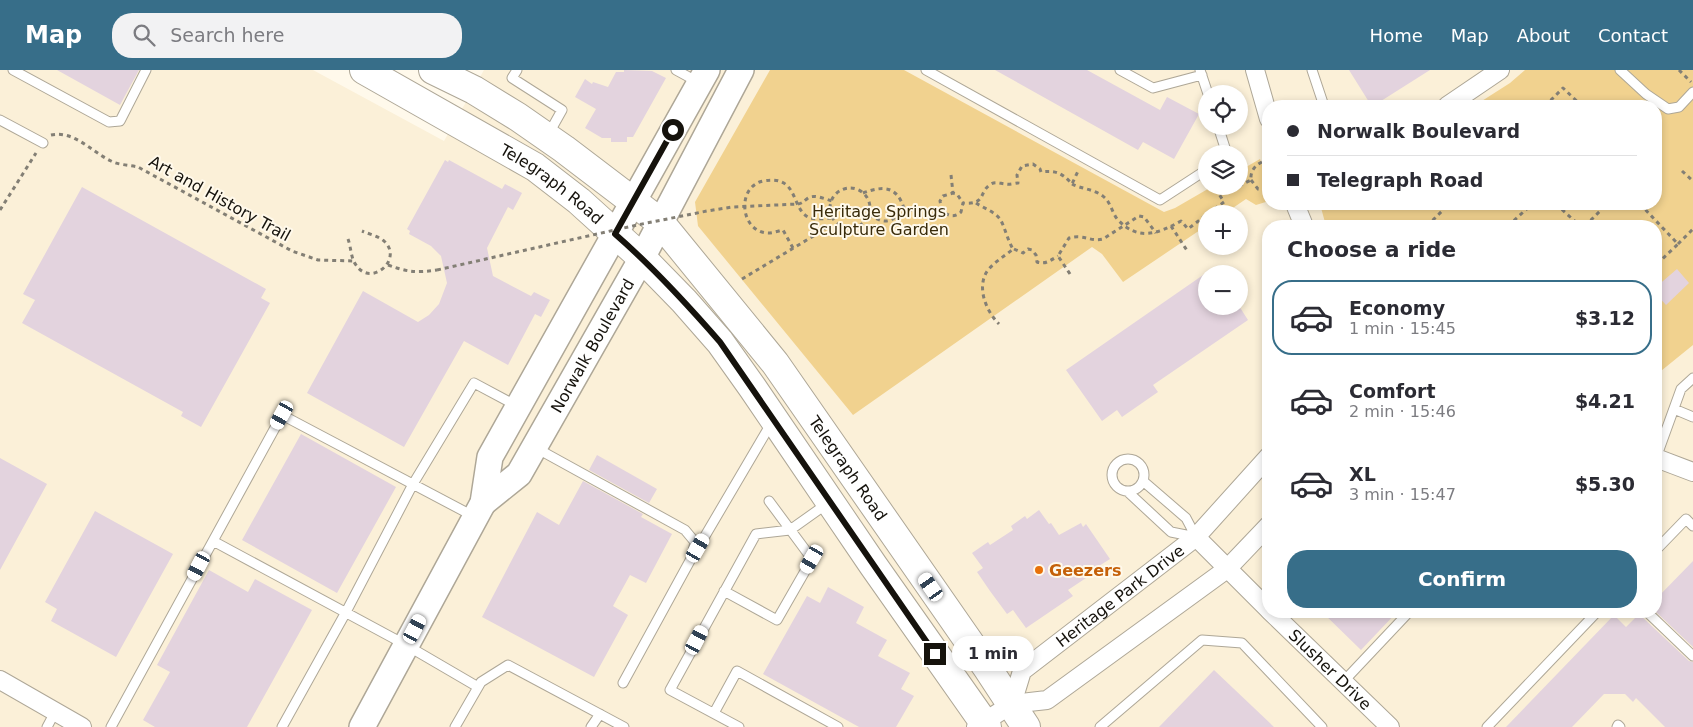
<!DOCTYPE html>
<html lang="en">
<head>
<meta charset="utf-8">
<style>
  :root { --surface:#fff; --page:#f2f2f3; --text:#2b2b33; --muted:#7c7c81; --line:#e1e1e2; --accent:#376e89 }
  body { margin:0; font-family:"DejaVu Sans",sans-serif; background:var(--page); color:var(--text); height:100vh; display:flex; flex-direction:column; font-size:19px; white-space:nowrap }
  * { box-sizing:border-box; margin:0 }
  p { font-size:16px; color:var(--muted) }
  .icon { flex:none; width:28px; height:28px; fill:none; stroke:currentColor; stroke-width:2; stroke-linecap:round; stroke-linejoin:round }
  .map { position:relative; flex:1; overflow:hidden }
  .details { position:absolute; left:1262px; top:150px; width:400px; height:398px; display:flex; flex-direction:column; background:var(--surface); border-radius:20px; box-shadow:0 2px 8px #0003 }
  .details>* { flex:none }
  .banner { position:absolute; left:1262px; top:30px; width:400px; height:110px; border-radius:20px; box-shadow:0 2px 8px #0003; display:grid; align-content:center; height:110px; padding:0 25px; background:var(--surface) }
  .tools { position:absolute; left:1198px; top:15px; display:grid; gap:10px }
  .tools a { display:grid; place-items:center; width:50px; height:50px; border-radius:50%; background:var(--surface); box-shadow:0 2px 8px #0003; font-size:25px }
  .end { position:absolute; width:22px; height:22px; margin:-11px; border:6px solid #15120c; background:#fff; box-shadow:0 0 0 2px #fff }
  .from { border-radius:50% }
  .bubble { position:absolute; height:35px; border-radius:18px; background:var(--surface); box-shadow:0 2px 8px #0003; font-size:16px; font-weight:800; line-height:35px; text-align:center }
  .car { position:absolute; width:15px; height:30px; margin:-15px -8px; border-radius:6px; box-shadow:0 0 4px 1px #0007; background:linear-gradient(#fff 24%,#345 0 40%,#fff 0 76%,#345 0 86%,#fff 0) }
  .banner b { display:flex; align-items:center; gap:18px; height:48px; font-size:19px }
  .banner b+b { border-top:1px solid var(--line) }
  .banner i { width:12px; height:12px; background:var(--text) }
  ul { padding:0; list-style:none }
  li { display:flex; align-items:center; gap:15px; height:75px; margin:0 10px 8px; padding:0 15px; border:2px solid transparent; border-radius:20px }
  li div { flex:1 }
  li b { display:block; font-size:19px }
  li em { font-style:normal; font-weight:800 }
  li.on { border-color:var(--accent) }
  li>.icon { width:45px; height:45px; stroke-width:1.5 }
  h2 { padding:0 25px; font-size:22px; line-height:60px }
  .button { display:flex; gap:10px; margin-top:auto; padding:10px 25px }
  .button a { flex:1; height:58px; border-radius:20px; background:var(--accent); color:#fff; font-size:20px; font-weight:800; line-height:58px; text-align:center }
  header { display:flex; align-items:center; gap:30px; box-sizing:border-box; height:70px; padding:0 25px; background:var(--accent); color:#fff }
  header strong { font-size:24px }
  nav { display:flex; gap:28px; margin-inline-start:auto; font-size:18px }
  .search { width:350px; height:45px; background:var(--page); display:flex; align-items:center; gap:12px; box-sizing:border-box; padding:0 18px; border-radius:20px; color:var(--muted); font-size:19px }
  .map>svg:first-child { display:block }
  .built { fill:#fbf0d8; fill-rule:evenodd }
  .green { fill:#f1d28f }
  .building { fill:#e3d3de }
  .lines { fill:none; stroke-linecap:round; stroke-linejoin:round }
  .service-casing { stroke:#aea797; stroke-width:11 }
  .minor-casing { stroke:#aea797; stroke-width:20 }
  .secondary-casing { stroke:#aea797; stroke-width:28 }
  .primary-casing { stroke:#aea797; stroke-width:30 }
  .path { stroke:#837f75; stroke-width:3; stroke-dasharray:4 4; stroke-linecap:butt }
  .service { stroke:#fff; stroke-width:9 }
  .minor { stroke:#fff; stroke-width:18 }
  .secondary { stroke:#fff; stroke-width:25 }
  .primary { stroke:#fff; stroke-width:28 }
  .path-bridge { stroke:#837f75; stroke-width:3; stroke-dasharray:4 4; stroke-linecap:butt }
  .route { stroke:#15120c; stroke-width:6 }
  .food-dot { fill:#e8710a; stroke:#fff9eb; stroke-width:2 }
  .labels { text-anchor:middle; stroke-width:4; stroke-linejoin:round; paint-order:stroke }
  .street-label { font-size:16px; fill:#15120c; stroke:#fff9eb }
  .park-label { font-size:16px; fill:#392b0a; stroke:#fff9eb }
  .food-label { font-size:16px; font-weight:bold; fill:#c56008; stroke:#fff9eb; text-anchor:start }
</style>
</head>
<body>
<header>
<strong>Map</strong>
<div class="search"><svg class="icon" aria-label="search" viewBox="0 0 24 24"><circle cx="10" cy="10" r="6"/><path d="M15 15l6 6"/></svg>Search here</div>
<nav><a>Home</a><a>Map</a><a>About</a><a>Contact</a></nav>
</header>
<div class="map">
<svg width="1693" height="657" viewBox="0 0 1693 657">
  <rect width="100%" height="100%" fill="#fff9eb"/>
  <path class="built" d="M0 0H313L444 71 484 0H1693V657H0ZM1206 24H1239V56H1206ZM1269 36H1656V134H1269ZM1206 84H1239V116H1206ZM1206 144H1239V176H1206ZM1269 156H1656V541H1269ZM1206 204H1239V236H1206Z"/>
  <path class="green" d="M770 0H904L1164 142 1175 138 1213 116H1239V101L1260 89 1269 114V131L1256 135 1246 129 1224 144H1206V156L1123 212 1102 184 1092 177 853 345 698 156 695 132Z
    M1525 0H1693V275L1656 305V156H1326L1320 134H1656V36H1474L1510 13Z"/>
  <path class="building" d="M57 0H139L120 35Z
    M624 0 652 1 666 8 633 67H627V72H611V68H602L585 58 596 39 575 27 585 9 592 14 593 12 608 17 616 2H624Z
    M995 0H1087L1160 40 1167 27 1199 44 1174 89 1143 72 1138 80Z
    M1349 0H1430L1381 31 1380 30 1372 35 1370 31 1369 32Z
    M445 90 448 92 449 90 502 119 505 114 522 123 513 140 508 137 487 178 493 206 531 226 534 222 550 230 541 247 535 244 508 295 464 271 404 377 307 323 363 221 418 252 429 245 439 234 447 213 441 186 431 176 409 164 410 161 407 159Z
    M82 117 266 219 261 228 270 233 201 357 181 346 183 342 22 253 35 230 23 224Z
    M1677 199 1689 213 1666 235 1656 224V217Z
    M1206 203V236H1239L1248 250 1153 315 1158 322 1122 347 1117 340 1102 351 1066 300Z
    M301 364 396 417 337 523 242 470Z
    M597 385 657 419 649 433 589 400Z
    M0 388 47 414 0 500Z
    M583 411 643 444 641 447 672 464 646 513 630 505 613 536 628 545 594 607 482 547 537 442 559 455Z
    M1039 440 1049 454 1051 453 1059 465 1081 453 1083 457 1086 454 1110 489 1099 496 1101 498 1068 520 1073 526 1026 558 1013 540 1007 544 990 521 977 502 983 498 972 483 988 472 990 475 1013 460 1011 456 1025 446 1027 449Z
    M95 441 173 484 116 587 51 551 57 539 45 532Z
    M1693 491V577L1656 542V529Z
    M209 500 248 522 255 509 312 540 247 657H155L143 650 170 602 157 595Z
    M828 517 864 537 856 553 887 570 878 586 910 603 901 619 914 626 896 657H859L763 604 807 526 820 533Z
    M1321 541H1398L1361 580Z
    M1639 544 1689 591 1693 592V657H1665L1636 628 1633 632 1625 624H1604L1572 657H1506L1614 545 1626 557Z
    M1214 600 1274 657H1159Z"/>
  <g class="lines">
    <defs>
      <path id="service" d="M13 0 109 52 120 51 146 0
        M517 0 512 8 562 40 548 65
        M676 0 698 12
        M926 0 1160 130 1206 100
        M1120 0 1153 18 1202 5
        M1200 0 1208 24
        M1312 0 1324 36
        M1620 0 1646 24 1668 39 1679 37 1693 22
        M0 50 43 73
        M1218 56 1227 84
        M1674 339 1693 347
        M536 378 685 460 695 472 692 487 623 613
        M1656 388 1681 319 1693 308
        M1112 405a16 16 0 1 1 32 0a16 16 0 1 1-32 0Z
        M1143 411 1186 448 1196 467
        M1128 422 1171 462 1196 467
        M213 471 406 575 478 617
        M1656 480 1686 449 1693 456
        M695 483 772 352
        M724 521 777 550 812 489 769 431
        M1646 541 1693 586
        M1343 612 1410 541
        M714 643 737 601 838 657
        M47 657 55 642
        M111 657 282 345 475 447
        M282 657 346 542 413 414 474 313 517 336
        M455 657 481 612 508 595 624 657
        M591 657 600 644
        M739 657 670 620 756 464 790 460 828 433
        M1100 657 1202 570 1242 573 1322 657
        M1487 657 1598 541
        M1617 657 1618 655 1620 657"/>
      <g id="minor">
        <path d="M1255 0 1269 49"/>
        <path d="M1447 36 1500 0"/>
        <path d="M1295 134 1304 156"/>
        <path d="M1656 388 1693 402"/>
        <path d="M1196 467 1269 540"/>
        <path id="s1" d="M1270 541 1390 657"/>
        <path d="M0 610 82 657"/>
        <path id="s2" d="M1012 634 1022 601 1196 467 1269 386"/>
        <path d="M976 657 1012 634 1047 630 1227 499 1269 455"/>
      </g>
      <g id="secondary">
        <path id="s3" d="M483 433 519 404 642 188 741 0"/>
        <path d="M362 657 483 433 490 387 707 0"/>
      </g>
      <g id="primary">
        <path id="s4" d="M364 0 535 97 579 131 642 188 684 231 720 272 752 317 873 495 987 657"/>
        <path id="s5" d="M433 0 474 20 518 47 564 79 660 152 775 293 988 599 1026 657"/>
      </g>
    </defs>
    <use href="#service" class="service-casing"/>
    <use href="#minor" class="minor-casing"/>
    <use href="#secondary" class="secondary-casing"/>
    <use href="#primary" class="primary-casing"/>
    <path class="path" d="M1679 0 1691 12
      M1545 36 1563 18 1582 36
      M51 65C74 60 92 82 111 91 118 95 130 95 138 97L292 181 318 190 354 191
      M1682 101 1693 111
      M951 105 953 123 957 124 963 133
      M1251 110 1258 119H1269
      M1072 114C1081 119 1095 119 1104 127 1111 133 1112 143 1118 150 1139 172 1159 163 1181 151L1188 159 1206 145
      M1239 116 1251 110C1250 98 1258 93 1269 89
      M830 138a20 20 0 1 1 40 0a20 20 0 1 1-40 0Z
      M863 123C883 116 896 115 904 138 922 140 919 154 942 141 949 146 954 148 961 142L963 133C987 135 978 122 991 114 996 111 1001 114 1006 114 1010 115 1015 113 1018 113L1017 105 1022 96 1033 94 1040 99 1041 102C1056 100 1062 103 1072 114L1079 99
      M976 133C983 138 994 141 1000 149 1005 157 1007 169 1013 179 1005 186 991 194 986 203 977 220 987 242 999 254
      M798 134C803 133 804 131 808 128 814 124 825 129 832 131
      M1556 134 1580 156
      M1640 134 1678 174 1656 195
      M0 140 36 83
      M942 141 940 131 943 126 953 123
      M1208 144 1224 132 1219 124 1237 116
      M869 145C885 154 891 154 904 138
      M1512 152 1515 156
      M1171 156 1188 182
      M1427 156 1449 134
      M1508 156 1532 134
      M1585 156 1607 134
      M348 169C351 177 351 189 356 195 371 218 404 189 384 171 378 166 369 164 362 161
      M1678 174 1693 159
      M793 178 783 160C778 161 773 163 768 163 740 162 736 117 763 111 800 104 790 140 810 148 817 150 827 148 833 148
      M1014 179 1023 183 1028 179 1032 180 1036 185 1037 192C1045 195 1051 190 1058 186
      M388 195C408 202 415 203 437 200
      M1070 204 1058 186 1069 168C1084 164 1090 172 1103 169L1139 146 1144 147 1156 163
      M742 209 825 159"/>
    <use href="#service" class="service"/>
    <use href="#minor" class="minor"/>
    <use href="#secondary" class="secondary"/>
    <use href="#primary" class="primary"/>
    <path class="path-bridge" d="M437 200 637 155 707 141 732 137 798 134"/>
  </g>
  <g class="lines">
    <path class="route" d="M673 60 615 164C653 197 687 234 720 272L935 584"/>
  </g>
  <circle class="food-dot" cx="1039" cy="500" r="5"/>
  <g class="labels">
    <g class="street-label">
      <text dy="6" stroke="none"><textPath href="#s4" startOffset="220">Telegraph Road</textPath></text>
      <text transform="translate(220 128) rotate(29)" y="6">Art and History Trail</text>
      <text dy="6" stroke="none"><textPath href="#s3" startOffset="194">Norwalk Boulevard</textPath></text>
      <text dy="6" stroke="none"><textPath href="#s5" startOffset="584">Telegraph Road</textPath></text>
      <text dy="6" stroke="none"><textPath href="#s2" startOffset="158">Heritage Park Drive</textPath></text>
      <text dy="6" stroke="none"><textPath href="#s1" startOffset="84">Slusher Drive</textPath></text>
    </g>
    <g class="park-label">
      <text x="879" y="147">Heritage Springs<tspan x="879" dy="18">Sculpture Garden</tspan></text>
    </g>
    <g class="food-label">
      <text x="1049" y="506">Geezers</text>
    </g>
  </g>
</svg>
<div class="tools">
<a><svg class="icon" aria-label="locate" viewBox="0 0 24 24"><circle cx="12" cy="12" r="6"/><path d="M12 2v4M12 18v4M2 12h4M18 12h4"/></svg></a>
<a><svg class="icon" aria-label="layers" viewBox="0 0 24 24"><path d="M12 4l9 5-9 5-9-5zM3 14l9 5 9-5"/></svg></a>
<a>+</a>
<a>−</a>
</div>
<i class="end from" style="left:673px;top:60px"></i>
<i class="end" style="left:935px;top:584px"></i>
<div class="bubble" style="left:952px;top:566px;width:82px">1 min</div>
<i class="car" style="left:282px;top:345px;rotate:209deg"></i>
<i class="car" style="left:698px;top:478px;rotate:30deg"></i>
<i class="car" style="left:812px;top:489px;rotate:210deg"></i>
<i class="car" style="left:199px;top:496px;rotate:208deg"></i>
<i class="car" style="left:931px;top:517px;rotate:325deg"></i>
<i class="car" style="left:415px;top:559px;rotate:28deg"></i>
<i class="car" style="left:697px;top:570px;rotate:28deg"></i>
<div class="banner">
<b><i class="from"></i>Norwalk Boulevard</b>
<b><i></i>Telegraph Road</b>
</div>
<section class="details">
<h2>Choose a ride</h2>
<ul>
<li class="on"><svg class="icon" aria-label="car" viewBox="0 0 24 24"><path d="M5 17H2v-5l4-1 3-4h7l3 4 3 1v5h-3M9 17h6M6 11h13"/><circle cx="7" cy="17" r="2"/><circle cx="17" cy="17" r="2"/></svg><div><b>Economy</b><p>1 min · 15:45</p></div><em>$3.12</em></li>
<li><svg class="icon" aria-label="car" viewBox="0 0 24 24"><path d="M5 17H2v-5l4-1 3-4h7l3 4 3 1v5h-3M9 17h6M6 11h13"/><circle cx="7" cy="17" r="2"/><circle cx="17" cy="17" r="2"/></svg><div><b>Comfort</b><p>2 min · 15:46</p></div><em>$4.21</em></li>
<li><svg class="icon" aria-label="car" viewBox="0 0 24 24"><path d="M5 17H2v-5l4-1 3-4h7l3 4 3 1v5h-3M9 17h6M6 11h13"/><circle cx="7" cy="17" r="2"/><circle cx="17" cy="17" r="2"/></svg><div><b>XL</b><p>3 min · 15:47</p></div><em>$5.30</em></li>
</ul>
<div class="button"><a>Confirm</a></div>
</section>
</div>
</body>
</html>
